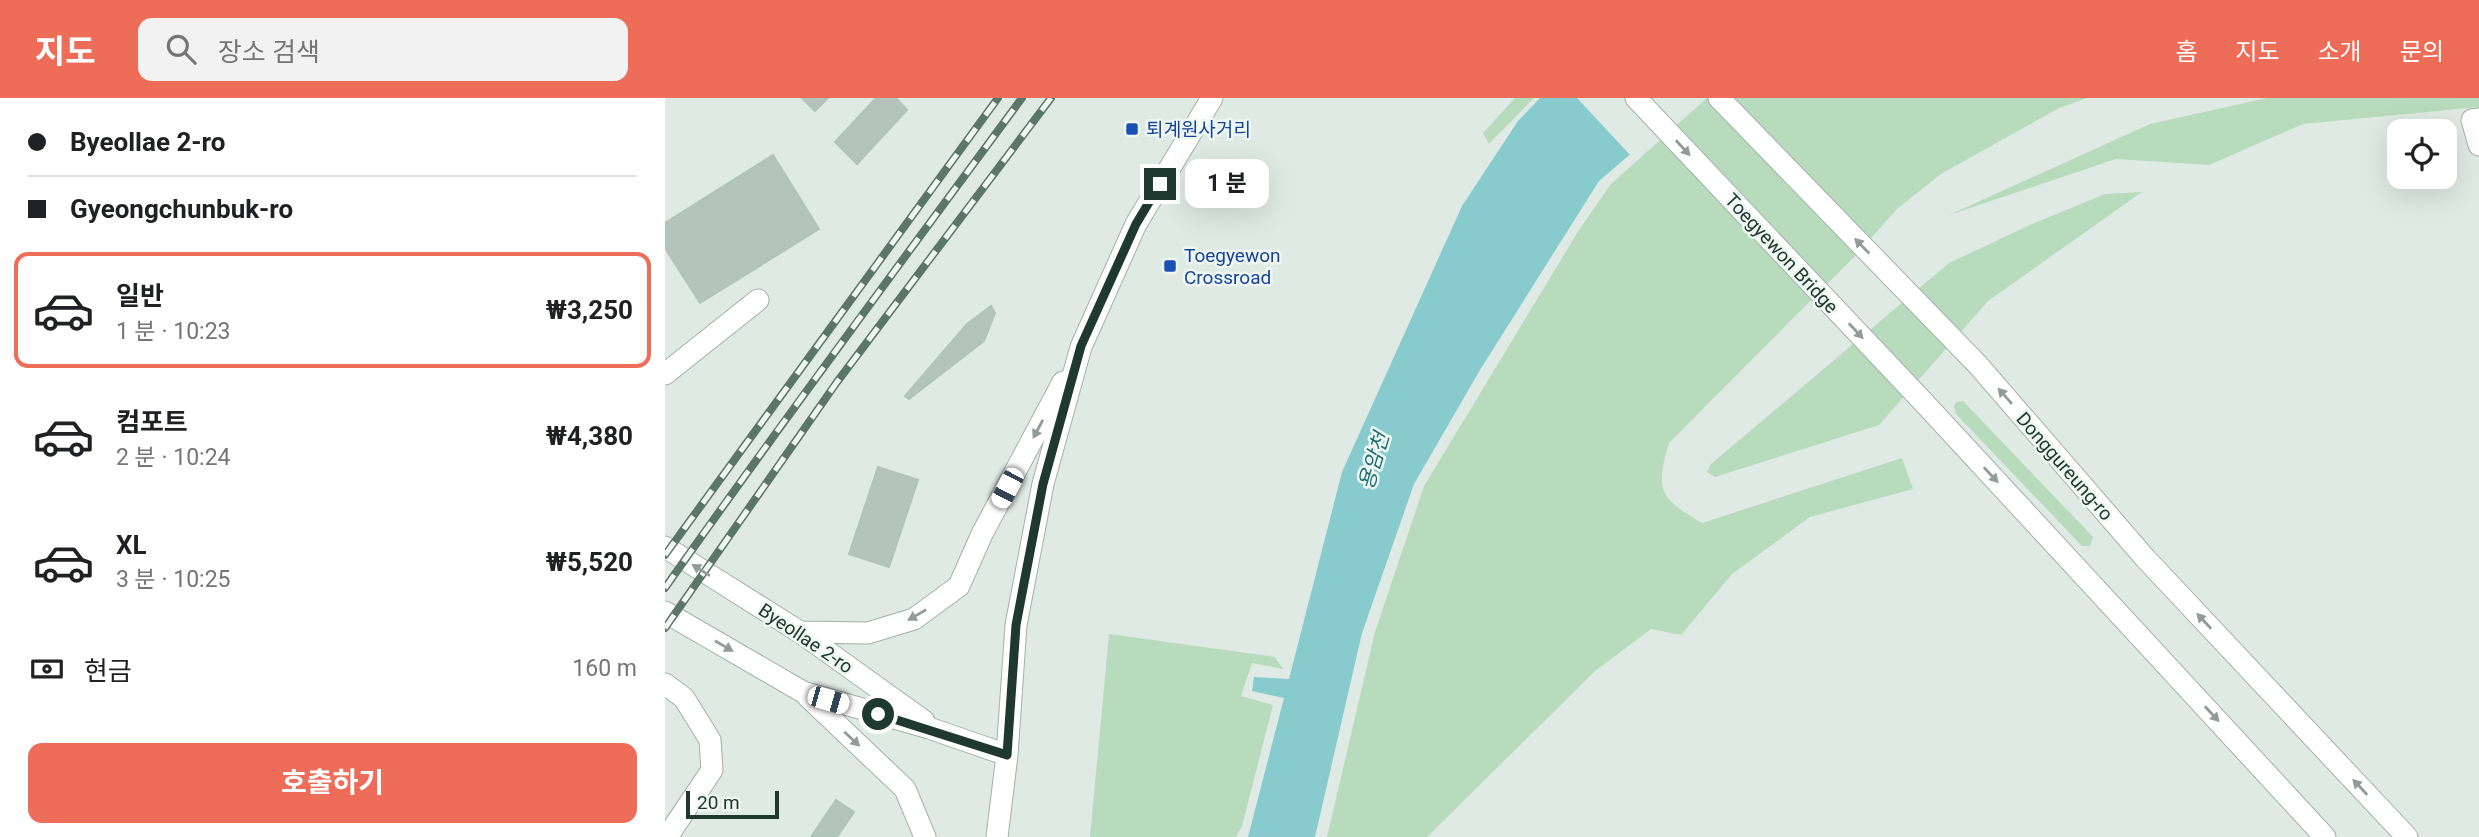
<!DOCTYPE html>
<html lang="ko">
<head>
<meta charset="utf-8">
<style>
  :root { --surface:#fff; --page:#f2f2f2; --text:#202124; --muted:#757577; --line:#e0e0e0; --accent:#ee6d58 }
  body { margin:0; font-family:Roboto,"Noto Sans KR",sans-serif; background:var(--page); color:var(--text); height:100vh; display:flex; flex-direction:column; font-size:26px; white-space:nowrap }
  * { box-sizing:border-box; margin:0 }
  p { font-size:23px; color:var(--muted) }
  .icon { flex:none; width:38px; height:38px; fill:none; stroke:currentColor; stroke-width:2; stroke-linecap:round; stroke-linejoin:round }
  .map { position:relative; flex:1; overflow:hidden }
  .details { display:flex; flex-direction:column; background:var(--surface); width:665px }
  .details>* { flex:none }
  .guide { display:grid; align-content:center; height:154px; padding:0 28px; background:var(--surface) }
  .buttons { position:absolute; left:1722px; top:21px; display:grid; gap:14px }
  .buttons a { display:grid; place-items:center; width:70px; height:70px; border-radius:14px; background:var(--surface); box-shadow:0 7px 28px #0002; font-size:35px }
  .scale { position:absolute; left:21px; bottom:18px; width:93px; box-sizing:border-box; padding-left:7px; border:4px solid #203930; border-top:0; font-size:19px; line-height:24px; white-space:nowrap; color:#203930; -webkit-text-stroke:5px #eff7f2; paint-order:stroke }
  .end { position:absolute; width:32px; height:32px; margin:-16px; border:9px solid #203930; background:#fff; box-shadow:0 0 0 4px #fff }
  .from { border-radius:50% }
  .bubble { position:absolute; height:49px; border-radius:14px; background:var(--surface); box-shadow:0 7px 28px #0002; font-size:23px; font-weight:700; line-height:49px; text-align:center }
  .car { position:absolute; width:21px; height:42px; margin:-21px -10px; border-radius:9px; box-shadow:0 0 5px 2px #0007; background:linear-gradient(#fff 24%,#345 0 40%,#fff 0 76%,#345 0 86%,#fff 0) }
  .guide b { display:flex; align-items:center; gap:24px; height:66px; font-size:26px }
  .guide b+b { border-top:2px solid var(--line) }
  .guide i { width:18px; height:18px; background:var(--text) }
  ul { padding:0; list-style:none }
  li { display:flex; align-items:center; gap:21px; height:116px; margin:0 14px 10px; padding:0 14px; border:4px solid transparent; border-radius:14px }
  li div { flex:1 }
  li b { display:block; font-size:26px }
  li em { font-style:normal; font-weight:700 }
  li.current { border-color:var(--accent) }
  li>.icon { width:63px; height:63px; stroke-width:1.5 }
  .pay { display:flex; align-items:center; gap:18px; height:77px; padding:0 28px; font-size:26px }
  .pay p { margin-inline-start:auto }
  .primary-button { display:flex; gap:14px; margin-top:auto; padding:14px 28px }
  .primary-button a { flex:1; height:80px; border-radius:14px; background:var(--accent); color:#fff; font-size:28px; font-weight:700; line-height:80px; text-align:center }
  header { display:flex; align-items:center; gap:42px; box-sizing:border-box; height:98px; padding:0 35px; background:var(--accent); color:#fff }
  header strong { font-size:33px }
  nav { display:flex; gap:38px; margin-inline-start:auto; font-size:24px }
  .search { width:490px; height:63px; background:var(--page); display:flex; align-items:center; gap:18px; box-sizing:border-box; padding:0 24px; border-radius:14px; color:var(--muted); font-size:26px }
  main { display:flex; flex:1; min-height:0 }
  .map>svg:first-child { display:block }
  .green { fill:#b8dbbd }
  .water { fill:#87cbce }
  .pier { fill:#dfeae4 }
  .building { fill:#b4c4bc; stroke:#b2c3ba; stroke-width:2 }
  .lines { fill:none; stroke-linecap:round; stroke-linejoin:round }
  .minor-casing { stroke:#a2b1aa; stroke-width:23 }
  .minor { stroke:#fff; stroke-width:21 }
  .rail-casing { stroke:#5b756b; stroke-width:8 }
  .rail { stroke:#eff7f2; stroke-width:5; stroke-dasharray:16; stroke-linecap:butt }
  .oneway { fill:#909c98 }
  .route { stroke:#203930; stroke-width:9 }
  .transit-dot { fill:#1a4fb4; stroke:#eff7f2; stroke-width:2.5 }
  .labels { text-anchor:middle; stroke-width:5; stroke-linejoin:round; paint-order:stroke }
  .transit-label { font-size:19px; fill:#164399; stroke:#eff7f2; text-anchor:start }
  .street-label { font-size:19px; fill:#203930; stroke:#eff7f2 }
  .water-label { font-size:21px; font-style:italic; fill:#1d6e73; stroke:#eff7f2 }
</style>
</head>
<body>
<header>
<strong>지도</strong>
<div class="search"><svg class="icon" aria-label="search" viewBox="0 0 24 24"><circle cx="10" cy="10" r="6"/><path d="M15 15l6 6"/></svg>장소 검색</div>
<nav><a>홈</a><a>지도</a><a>소개</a><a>문의</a></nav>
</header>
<main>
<section class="details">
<div class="guide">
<b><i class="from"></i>Byeollae 2-ro</b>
<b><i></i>Gyeongchunbuk-ro</b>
</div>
<ul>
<li class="current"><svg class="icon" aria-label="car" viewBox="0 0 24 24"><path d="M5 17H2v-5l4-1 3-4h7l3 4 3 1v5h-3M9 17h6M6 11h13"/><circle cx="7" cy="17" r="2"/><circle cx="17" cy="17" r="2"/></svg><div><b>일반</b><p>1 분 · 10:23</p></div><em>₩3,250</em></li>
<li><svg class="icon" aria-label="car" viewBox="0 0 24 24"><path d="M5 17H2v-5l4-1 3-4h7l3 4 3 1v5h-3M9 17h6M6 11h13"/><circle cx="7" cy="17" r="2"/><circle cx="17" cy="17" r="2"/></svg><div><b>컴포트</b><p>2 분 · 10:24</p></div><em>₩4,380</em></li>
<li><svg class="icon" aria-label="car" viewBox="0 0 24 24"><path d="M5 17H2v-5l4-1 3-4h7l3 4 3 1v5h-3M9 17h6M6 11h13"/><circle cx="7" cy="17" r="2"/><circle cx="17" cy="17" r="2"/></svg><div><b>XL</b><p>3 분 · 10:25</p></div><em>₩5,520</em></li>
</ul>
<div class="pay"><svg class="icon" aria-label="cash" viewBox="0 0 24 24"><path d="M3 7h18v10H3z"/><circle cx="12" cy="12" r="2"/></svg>현금<p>160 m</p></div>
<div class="primary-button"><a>호출하기</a></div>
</section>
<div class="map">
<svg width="1814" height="739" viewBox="0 0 1814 739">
  <rect width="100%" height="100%" fill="#dfeae4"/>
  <path class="green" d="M850 0H869L824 46 818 35Z
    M1042 0H1422L1394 10 1276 76 1233 110 1190 158 1004 345C990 392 994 400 1037 425L1237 360 1248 391 1145 419 1067 476 1016 537 986 531 930 573 762 739H662L710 534 759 388 914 132 946 86Z
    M1602 0H1814V9L1638 26 1544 67 1451 61 1284 117 1485 26Z
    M1477 94 1323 203 1214 327 1050 379 1042 374 1046 366 1284 165 1367 126 1440 96Z
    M1298 303 1428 439 1425 448H1417L1291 316 1289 307 1292 304Z
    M444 536 610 559 618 571 587 565 576 598 608 607 577 728 571 739H425Z"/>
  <path class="water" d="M875 0H1031L934 83 815 272 749 386 697 535 650 739H583L619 600 587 593 589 579 624 581 677 374 797 108 853 23Z"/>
  <path class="pier" d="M912 0H1034L967 59Z"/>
  <path class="building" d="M137 0H163L150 13Z
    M211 0H231L242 12 192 66 170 44Z
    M108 57 154 131 35 205 0 150V125Z
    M326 208 330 215 319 243 244 301 240 298 302 226Z
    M213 369 253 382 224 469 184 456Z
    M171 702 189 714 172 739H146Z"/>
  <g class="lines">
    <defs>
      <path id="minor" d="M971 0 1263 309 1660 739
        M1054 0 1313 267 1480 460 1742 739
        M1814 21 1807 22 1814 47
        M0 276 93 202
        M0 449 135 534 259 623
        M0 514 138 594 264 630 342 657
        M135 534 203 535 249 521 294 488 317 436 398 284
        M0 586 19 600 45 642 47 672 2 739
        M142 598 240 691 260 739
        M332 739 342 657 351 527 378 386 416 249 471 126 547 0"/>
    </defs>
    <use href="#minor" class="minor-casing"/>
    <use href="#minor" class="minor"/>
    <defs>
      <path id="rail" d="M0 457 333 0
        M0 490C116 325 237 163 357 0
        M0 530 172 284 386 0"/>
    </defs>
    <use href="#rail" class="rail-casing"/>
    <use href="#rail" class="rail"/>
  </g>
  <defs><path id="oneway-solid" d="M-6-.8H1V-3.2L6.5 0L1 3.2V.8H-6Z" transform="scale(1.75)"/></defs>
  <g class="oneway">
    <use href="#oneway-solid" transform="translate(1018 50) rotate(47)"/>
    <use href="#oneway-solid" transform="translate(1197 148) rotate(-134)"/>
    <use href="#oneway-solid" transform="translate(1191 233) rotate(47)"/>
    <use href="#oneway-solid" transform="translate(1340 298) rotate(-131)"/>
    <use href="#oneway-solid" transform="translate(373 331) rotate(118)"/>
    <use href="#oneway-solid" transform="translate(1326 377) rotate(47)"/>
    <use href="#oneway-solid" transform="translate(36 472) rotate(-148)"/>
    <use href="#oneway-solid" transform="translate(252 517) rotate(150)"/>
    <use href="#oneway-solid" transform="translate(1539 523) rotate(-133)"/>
    <use href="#oneway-solid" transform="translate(59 548) rotate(30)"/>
    <use href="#oneway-solid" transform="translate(1547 616) rotate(47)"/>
    <use href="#oneway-solid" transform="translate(187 641) rotate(43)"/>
    <use href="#oneway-solid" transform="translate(1695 689) rotate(-133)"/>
  </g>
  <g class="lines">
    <path class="route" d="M213 616 342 657 351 527 378 386 416 248 471 126 495 86"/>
  </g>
  <g class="transit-dot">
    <rect x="460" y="24" width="14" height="14" rx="3.5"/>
    <rect x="498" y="161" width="14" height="14" rx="3.5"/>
  </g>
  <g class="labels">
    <g class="transit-label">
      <text x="481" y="38">퇴계원사거리</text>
      <text x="519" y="164">Toegyewon<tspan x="519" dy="22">Crossroad</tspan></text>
    </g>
    <g class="street-label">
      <text transform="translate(1117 155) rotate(47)" y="7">Toegyewon Bridge</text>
      <text transform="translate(1400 368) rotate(49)" y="7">Donggureung-ro</text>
      <text transform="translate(141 540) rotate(34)" y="7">Byeollae 2-ro</text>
    </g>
    <g class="water-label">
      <text transform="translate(709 363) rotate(-73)" y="7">용암천</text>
    </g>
  </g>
</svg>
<div class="buttons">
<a><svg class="icon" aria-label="locate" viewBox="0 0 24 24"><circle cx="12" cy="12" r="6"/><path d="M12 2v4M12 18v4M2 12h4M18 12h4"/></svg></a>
</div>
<div class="scale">20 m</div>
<i class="end from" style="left:213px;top:616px"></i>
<i class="end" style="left:495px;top:86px"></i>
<div class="bubble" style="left:520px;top:61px;width:84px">1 분</div>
<i class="car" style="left:342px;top:390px;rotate:208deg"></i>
<i class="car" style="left:163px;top:602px;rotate:106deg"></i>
</div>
</main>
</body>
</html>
